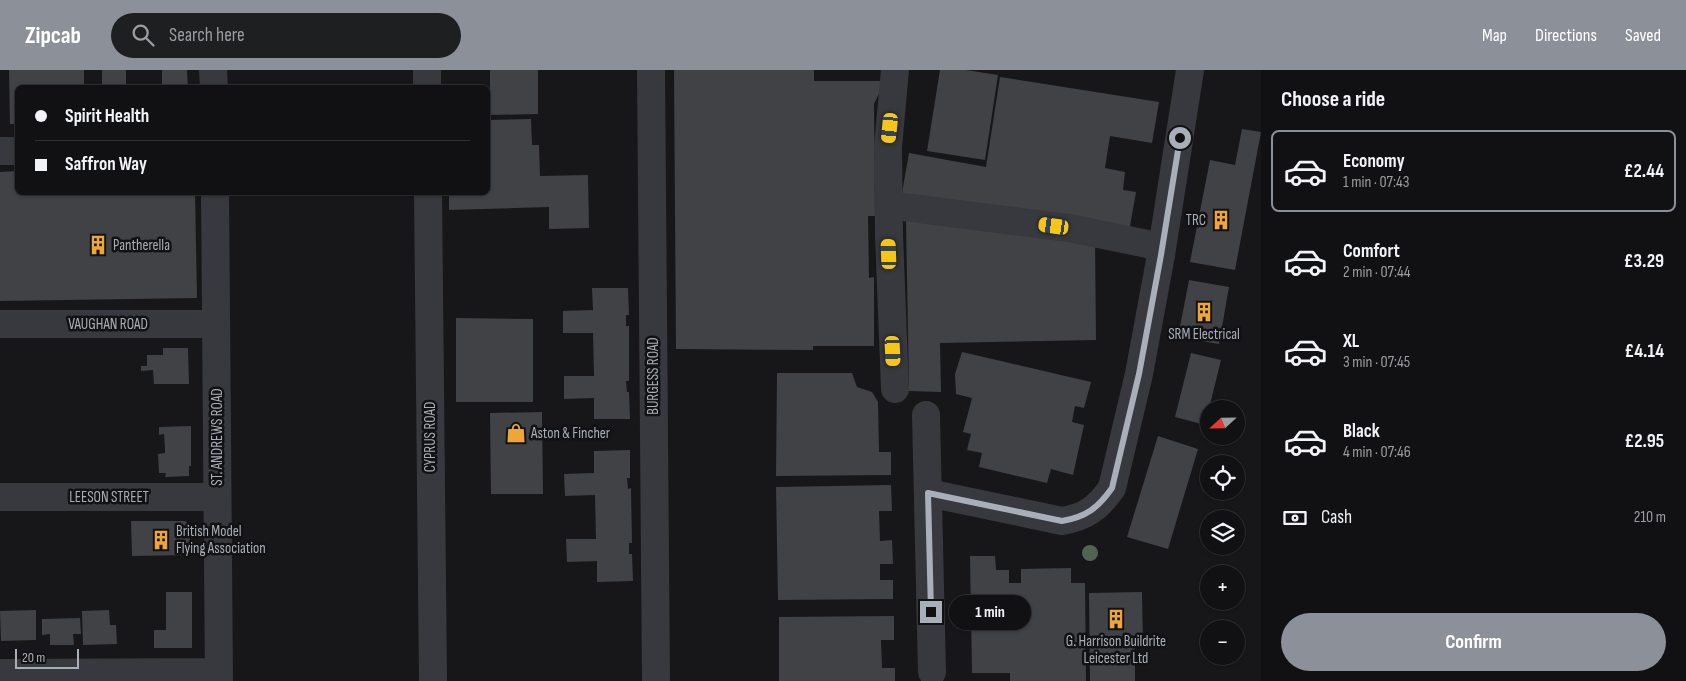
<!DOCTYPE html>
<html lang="en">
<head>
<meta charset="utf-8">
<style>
  :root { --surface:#111113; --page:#1e1f21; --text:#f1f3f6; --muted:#9c9da0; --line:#303133; --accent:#8c9099 }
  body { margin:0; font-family:"Sofia Sans Condensed",sans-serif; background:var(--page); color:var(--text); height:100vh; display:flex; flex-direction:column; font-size:19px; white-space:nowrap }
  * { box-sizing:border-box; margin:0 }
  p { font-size:16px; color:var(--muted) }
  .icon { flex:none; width:28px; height:28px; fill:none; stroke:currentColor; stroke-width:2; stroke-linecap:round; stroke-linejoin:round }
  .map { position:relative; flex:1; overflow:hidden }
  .drawer { display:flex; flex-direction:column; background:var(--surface); width:425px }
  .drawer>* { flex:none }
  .hud { position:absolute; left:15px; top:15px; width:475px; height:110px; border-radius:8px; box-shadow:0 1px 4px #0004,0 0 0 1px var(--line); display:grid; align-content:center; height:110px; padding:0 20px; background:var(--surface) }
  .needle { width:32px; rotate:248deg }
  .buttons { position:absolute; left:1200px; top:330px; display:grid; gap:10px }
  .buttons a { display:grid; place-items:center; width:45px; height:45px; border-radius:50%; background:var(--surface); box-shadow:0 1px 4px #0004,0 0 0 1px var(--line); font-size:25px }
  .scale { position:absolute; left:15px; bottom:12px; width:64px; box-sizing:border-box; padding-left:5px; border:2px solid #a9afb8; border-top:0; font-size:14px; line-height:18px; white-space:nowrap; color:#a9afb8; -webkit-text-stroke:4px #121214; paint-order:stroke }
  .end { position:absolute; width:22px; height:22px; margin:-11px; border:6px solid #a9afb8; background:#111; box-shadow:0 0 0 2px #111 }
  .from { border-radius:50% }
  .bubble { position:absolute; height:35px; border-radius:18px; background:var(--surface); box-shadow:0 1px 4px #0004,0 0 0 1px var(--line); font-size:16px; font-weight:700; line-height:35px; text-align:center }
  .car { position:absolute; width:15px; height:30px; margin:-15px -8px; border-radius:6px; box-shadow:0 0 4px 1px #0007; background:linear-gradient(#f5c518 24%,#345 0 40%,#f5c518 0 76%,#345 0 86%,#f5c518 0) }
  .hud b { display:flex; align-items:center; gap:18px; height:48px; font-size:19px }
  .hud b+b { border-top:1px solid var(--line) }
  .hud i { width:12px; height:12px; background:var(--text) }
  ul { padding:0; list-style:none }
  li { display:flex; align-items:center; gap:15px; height:82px; margin:0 10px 8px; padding:0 10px; border:2px solid transparent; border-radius:8px }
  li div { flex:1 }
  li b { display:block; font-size:19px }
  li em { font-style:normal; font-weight:700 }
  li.on { border-color:var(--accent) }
  li>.icon { width:45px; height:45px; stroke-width:1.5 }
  h2 { padding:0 20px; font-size:22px; line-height:60px }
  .pay { display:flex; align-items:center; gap:12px; height:55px; padding:0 20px; font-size:19px }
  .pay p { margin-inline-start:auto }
  .primary-button { display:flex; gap:10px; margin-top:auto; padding:10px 20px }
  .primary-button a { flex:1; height:58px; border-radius:30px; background:var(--accent); color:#fff; font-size:20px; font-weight:700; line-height:58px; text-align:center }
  header { display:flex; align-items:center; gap:30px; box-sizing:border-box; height:70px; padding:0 25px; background:var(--accent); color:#fff }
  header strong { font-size:24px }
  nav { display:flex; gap:28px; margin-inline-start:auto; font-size:18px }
  .search { width:350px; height:45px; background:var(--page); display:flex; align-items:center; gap:12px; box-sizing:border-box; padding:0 18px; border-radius:28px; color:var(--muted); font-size:19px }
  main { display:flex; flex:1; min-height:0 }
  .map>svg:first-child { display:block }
  .building { fill:#414246 }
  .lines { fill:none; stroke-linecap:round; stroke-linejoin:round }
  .minor { stroke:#38393e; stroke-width:28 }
  .tree { fill:#516452 }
  .route { stroke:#a9afb8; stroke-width:6 }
  .labels { text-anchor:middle; stroke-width:5; stroke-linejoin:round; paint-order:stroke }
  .poi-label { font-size:15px; fill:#a9afb8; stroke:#121214; text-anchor:start }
  .street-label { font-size:15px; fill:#a9afb8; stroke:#121214 }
</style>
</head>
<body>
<header>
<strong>Zipcab</strong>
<div class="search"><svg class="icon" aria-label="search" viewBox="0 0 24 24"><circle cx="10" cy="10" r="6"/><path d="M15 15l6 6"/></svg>Search here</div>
<nav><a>Map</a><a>Directions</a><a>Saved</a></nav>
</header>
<main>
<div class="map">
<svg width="1261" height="611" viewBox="0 0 1261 611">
  <rect width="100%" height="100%" fill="#171719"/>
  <path class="building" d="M9 0H84V18H18V54H10Z
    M102 0H126V18H102Z
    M162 0H187L188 18H162Z
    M490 0H538V44L490 45Z
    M674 0H814V11H885L874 34 875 146H868L869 208 874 207V276H813V280L676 279Z
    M940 0H966L998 5 985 90 927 81Z
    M1000 7 1159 32 1152 73 1110 66 1105 98 1125 102 1123 120 1136 122 1129 162 902 123 909 83 986 97Z
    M531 49 532 75H539L540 106 588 105 589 158 549 159V137L449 140V122H488V50Z
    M1242 59 1261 62 1235 200 1190 192 1210 90 1235 95Z
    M18 101V122H195L197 228 0 231V102Z
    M906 150 1095 169 1096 270 940 273 941 322 909 321Z
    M1189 210 1229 217 1219 274 1178 267Z
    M592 218H628L629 245H626V256H629V311H626L627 322H629L630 349H594V328L564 329V306H594L593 263H563V241L593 240Z
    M456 248 533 249V332H456Z
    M163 278H188L189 314H154L153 300 141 301V296H147V285H163Z
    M962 282 1091 312 1084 338 1075 336 1072 352 1084 355 1073 405 1051 399 1047 413 979 397 982 383 967 380 971 364 963 362 972 328 956 324 955 304Z
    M1191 283 1221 290 1205 355 1175 347Z
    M777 303H852L857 317 872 322 878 332 879 382H891V405L776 406Z
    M542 342 543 424H491L490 343Z
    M191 356V396H189V406L165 407 166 403H159L158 384 165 383V379L164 364 159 365V357Z
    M1158 366 1198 379 1168 479 1127 467Z
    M630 380V408H627L628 419 631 418 632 473H629V484H632L633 511 597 512V491L567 492 566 469H596L595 425 565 426 564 404 594 403V381Z
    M891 415 892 441H879L880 471 892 470 893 494H880V510H893V529L778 530 776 417Z
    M131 451H185L190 455V485L132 486Z
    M970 486H995L996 500H1009V513H1021V499L1071 498V513H1085L1086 611H1010V603H972Z
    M166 522H192V578H154V560H166Z
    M1142 522 1143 575H1135V611H1090L1089 523Z
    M36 540V570L1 571 0 541Z
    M109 540 110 555H116L117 574 83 575 82 541Z
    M894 546V570H881L882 598H895V611H779V547Z
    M80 548 81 564H73L74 575H50V564L42 565V549Z"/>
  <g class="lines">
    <path class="minor" d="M213 0 214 18
      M427 0V18
      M651 0 656 611
      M0 81H18
      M215 122 219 611
      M428 122 433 611
      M888 135 1069 158 1162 177
      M0 254H216
      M895 319 889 165 888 77 895 0
      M926 345 932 602
      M928 423 1062 451C1086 447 1098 438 1112 418L1139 304 1161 185 1190 0
      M0 427H217
      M0 603 219 602"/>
  </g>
  <circle class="tree" cx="1090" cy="483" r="8"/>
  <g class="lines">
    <path class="route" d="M931 542 928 423 1062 451C1086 447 1098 438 1112 418L1139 304 1161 185 1180 68"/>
  </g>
  <defs>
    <symbol id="building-bare" viewBox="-9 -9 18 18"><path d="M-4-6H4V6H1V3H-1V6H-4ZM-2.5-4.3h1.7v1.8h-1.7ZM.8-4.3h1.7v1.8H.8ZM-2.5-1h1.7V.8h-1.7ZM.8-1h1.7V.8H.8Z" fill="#efa639" stroke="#121214" stroke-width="2.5" paint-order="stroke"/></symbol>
    <symbol id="shop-bare" viewBox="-9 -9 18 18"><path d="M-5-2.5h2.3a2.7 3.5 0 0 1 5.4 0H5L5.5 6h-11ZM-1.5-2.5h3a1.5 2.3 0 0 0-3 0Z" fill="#efa639" stroke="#121214" stroke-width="2.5" paint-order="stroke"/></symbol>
  </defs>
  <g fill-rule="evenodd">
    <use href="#building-bare" x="1207" y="136" width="28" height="28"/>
    <use href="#building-bare" x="84" y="161" width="28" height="28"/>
    <use href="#building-bare" x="1190" y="228" width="28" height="28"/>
    <use href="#shop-bare" x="502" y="349" width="28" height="28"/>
    <use href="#building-bare" x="147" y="456" width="28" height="28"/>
    <use href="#building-bare" x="1102" y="535" width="28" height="28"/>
  </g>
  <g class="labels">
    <g class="poi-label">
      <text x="1206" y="155" text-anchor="end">TRC</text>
      <text x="113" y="180">Pantherella</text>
      <text x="1204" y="269" text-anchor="middle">SRM Electrical</text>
      <text x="531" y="368">Aston &amp; Fincher</text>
      <text x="176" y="466">British Model<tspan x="176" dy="17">Flying Association</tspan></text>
      <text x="1116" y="576" text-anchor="middle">G. Harrison Buildrite<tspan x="1116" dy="17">Leicester Ltd</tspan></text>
    </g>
    <g class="street-label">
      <text x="108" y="259">VAUGHAN ROAD</text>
      <text transform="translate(653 306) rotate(-90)" y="5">BURGESS ROAD</text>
      <text transform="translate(217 367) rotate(-90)" y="5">ST. ANDREWS ROAD</text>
      <text transform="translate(430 367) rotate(-90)" y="5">CYPRUS ROAD</text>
      <text x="109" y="432">LEESON STREET</text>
    </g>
  </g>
</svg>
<div class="buttons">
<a><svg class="needle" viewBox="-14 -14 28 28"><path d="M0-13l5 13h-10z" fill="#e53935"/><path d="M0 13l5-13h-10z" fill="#9c9da0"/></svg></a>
<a><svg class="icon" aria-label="locate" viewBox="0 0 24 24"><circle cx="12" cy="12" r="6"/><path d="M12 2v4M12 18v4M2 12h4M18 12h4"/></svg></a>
<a><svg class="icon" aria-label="layers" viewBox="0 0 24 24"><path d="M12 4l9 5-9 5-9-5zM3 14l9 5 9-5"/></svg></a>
<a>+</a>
<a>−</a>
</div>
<div class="scale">20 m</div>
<i class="end from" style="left:1180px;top:68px"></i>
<i class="end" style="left:931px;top:542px"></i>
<div class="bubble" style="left:949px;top:525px;width:82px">1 min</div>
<i class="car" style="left:890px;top:58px;rotate:186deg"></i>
<i class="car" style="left:1054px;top:156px;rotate:278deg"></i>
<i class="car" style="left:889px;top:184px;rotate:358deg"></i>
<i class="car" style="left:893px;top:281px;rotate:177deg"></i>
<div class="hud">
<b><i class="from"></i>Spirit Health</b>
<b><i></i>Saffron Way</b>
</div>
</div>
<section class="drawer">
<h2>Choose a ride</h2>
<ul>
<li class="on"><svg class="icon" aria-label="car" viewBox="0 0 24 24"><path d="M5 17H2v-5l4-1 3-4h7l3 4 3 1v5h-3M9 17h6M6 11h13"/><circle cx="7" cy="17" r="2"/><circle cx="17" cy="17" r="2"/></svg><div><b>Economy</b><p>1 min · 07:43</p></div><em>£2.44</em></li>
<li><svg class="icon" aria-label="car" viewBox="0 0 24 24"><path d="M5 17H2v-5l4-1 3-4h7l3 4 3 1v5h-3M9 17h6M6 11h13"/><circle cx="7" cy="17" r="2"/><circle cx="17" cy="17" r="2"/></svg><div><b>Comfort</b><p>2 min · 07:44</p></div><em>£3.29</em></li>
<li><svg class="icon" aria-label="car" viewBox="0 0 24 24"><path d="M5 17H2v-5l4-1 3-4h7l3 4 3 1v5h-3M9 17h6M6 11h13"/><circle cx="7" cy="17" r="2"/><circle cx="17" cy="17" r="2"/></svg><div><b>XL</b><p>3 min · 07:45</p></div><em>£4.14</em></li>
<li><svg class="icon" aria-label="car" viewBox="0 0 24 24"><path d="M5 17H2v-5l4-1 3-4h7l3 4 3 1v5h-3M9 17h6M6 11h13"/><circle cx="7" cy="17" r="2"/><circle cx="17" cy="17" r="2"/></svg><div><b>Black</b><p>4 min · 07:46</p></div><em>£2.95</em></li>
</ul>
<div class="pay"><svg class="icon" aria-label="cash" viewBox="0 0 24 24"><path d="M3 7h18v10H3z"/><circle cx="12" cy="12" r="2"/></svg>Cash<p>210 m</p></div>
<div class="primary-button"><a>Confirm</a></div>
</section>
</main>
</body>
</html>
